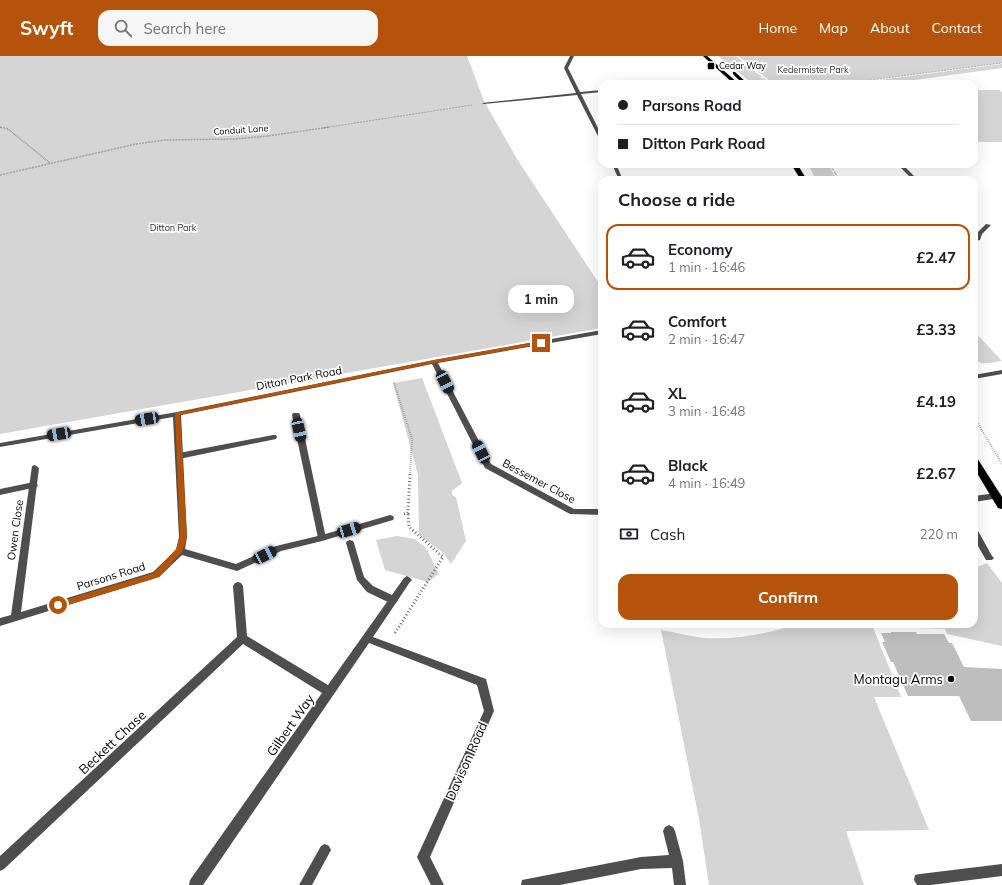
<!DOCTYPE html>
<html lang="en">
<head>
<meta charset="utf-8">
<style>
  :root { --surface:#fff; --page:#f6f6f6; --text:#202124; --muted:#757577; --line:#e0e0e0; --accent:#b45309 }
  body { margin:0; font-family:Mulish,sans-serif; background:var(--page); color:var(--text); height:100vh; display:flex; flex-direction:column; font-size:15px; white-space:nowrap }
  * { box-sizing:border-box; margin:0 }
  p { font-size:13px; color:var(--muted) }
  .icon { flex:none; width:22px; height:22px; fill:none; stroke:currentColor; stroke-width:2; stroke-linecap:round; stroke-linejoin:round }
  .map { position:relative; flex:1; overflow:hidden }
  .details { position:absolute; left:598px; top:120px; width:380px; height:452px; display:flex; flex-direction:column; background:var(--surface); border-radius:12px; box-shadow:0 4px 16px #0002 }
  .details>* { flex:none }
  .guide { position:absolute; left:598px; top:24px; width:380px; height:88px; border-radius:12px; box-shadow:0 4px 16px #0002; display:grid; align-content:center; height:88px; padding:0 20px; background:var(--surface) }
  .end { position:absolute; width:18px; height:18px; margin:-9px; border:5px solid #b45309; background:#fff; box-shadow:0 0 0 2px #fff }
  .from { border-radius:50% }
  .bubble { position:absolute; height:28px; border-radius:12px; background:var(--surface); box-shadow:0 4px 16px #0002; font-size:13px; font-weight:700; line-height:28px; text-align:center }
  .car { position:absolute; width:12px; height:24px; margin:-12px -6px; border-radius:5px; box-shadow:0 0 3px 1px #0007; background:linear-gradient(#222 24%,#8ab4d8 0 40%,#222 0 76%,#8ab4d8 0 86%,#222 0) }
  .guide b { display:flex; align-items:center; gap:14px; height:38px; font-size:15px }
  .guide b+b { border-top:1px solid var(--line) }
  .guide i { width:10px; height:10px; background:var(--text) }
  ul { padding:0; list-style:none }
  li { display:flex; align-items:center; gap:12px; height:66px; margin:0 8px 6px; padding:0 12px; border:2px solid transparent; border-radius:12px }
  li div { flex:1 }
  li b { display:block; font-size:15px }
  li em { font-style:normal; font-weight:700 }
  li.active { border-color:var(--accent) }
  li>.icon { width:36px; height:36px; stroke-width:1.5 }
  h2 { padding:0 20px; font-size:18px; line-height:48px }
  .pay { display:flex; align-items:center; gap:10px; height:44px; padding:0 20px; font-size:15px }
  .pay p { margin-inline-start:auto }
  .button { display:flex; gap:8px; margin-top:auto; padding:8px 20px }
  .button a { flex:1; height:46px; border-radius:12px; background:var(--accent); color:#fff; font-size:16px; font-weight:700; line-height:46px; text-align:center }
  header { display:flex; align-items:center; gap:24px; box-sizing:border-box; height:56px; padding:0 20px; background:var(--accent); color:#fff }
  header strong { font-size:19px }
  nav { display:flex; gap:22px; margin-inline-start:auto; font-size:14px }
  .search { width:280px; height:36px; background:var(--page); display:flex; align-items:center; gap:10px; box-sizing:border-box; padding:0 14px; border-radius:12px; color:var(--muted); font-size:15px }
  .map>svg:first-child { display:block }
  .green { fill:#d5d5d5 }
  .building { fill:#bebebe }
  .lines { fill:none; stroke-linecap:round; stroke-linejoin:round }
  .primary-casing { stroke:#dbdbdb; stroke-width:1 }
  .path-far3 { stroke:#707070; stroke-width:1; stroke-dasharray:0.5 1; stroke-linecap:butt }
  .path-far2 { stroke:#707070; stroke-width:1.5; stroke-dasharray:0.5 1; stroke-linecap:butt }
  .path-far1 { stroke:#707070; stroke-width:2; stroke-dasharray:0.5 1.5; stroke-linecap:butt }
  .path { stroke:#707070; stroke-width:3; stroke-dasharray:1 2.5; stroke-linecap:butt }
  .service { fill:#4e4e4e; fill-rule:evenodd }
  .minor { fill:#4e4e4e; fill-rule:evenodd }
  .primary { fill:#000; fill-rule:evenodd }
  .route { fill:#b45309 }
  .poi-dot { fill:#000; stroke:#fff; stroke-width:1.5 }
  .labels { text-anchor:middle; stroke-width:3.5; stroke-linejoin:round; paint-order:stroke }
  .far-poi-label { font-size:9px; fill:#000; stroke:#fff; text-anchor:start }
  .far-park-label { font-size:9px; fill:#2c2c2c; stroke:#fff }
  .far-street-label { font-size:9px; fill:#000; stroke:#fff }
  .street-label { font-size:11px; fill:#000; stroke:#fff }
  .near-poi-label { font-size:13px; fill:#000; stroke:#fff; text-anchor:end }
  .near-street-label { font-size:13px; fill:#000; stroke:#fff }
</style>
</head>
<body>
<header>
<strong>Swyft</strong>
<div class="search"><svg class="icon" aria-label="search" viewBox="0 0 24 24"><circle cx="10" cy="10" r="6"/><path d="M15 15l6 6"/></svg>Search here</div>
<nav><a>Home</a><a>Map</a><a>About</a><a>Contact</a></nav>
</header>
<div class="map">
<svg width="1002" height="829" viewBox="0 0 1002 829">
  <rect width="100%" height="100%" fill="#fff"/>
  <path class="green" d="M0 0H467L484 45 517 103 602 232V272L0 378Z
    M718 0H734L769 28H753Z
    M738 0H1002V7L836 28H774Z
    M1002 8V12L886 28H849Z
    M974 34H999L1002 36V86H974Z
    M808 108H828L837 124H816Z
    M974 275 1002 305C992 306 981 311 974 302Z
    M422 322 462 427 452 435V439L456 441 466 485 451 508 442 496 419 479 418 419 393 327Z
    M397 480 415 483 426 492 439 518 428 526 385 514 376 484Z
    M987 507 1002 527V590L947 578 945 573 917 572 915 569H872L901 641H874L929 774 846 775 864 829H709L699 763 661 574C676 576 691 581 706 582 736 584 770 577 798 568H974V512Z"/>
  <path class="building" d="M891 576H916L917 578H944L949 587H952L964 611 1002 613V665H971L959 640H908L893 606H891L882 586H885L881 577H891Z"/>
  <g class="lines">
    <defs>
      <path id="primary" d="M703 0H707L739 28H734Z
        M733 16H735L748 28H743L733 18Z
        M791 108H797L807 124H801Z
        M974 401 977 402 1002 441V453L998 452 974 412Z"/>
    </defs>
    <use href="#primary" class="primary-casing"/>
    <path class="path-far3" d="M735 0 742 6
      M751 13 771 28
      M840 28 1002 7
      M0 71 2 72
      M323 72 472 49"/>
    <path class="path-far2" d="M0 71 8 73 50 107
      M830 108 839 124
      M0 119 136 88 165 84 235 83 268 80 330 71"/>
    <path class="path-far1" d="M394 327 412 383 410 419
      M974 361 1002 408"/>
    <path class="path" d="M404 458 408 457 410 418
      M395 577 443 501 409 471 408 457"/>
    <path class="service" d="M293 357H299L300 359 326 482 325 484H319L318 482 292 359Z
      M273 379H276L277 381 276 383 179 403 175 400 179 397Z
      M34 426 38 429 37 431 0 439V433Z
      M997 437 1000 438 1001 440 1000 442 974 446V440Z
      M974 472 977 473 992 500 994 502 992 504H986L974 483Z
      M350 484 353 485 354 487 364 521 373 530 396 541 398 544 396 547 393 548 390 547 367 536 357 524 346 487 347 485Z
      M325 788 329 790 331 794 312 829H299L321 790Z
      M1002 808V820L931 829H917L914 824 915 819 920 818Z"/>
    <path class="minor" d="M570 0H574L568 12 580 36 602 34V36L581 38 602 80V85L600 84 577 39 484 48 482 47 576 37 564 12Z
      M744 24 743 26 693 28 695 27Z
      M612 108H616L623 124H619Z
      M897 108H902L918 124H913Z
      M986 168 991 169 982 178 980 184 974 185V181H976L978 176Z
      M602 274V278L438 307 491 408 574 453H602V459L570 458 485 412 432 308 181 359 187 481 185 493 236 508 276 490 322 479 390 459 393 460 394 462 393 464 322 485 281 495 237 515 182 499 159 521 0 570V562L11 559 32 410 35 409 39 412 21 556 153 516 176 494 179 481 173 361 0 391V387L177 356 434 304Z
      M1002 314V318L974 323V319Z
      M407 520 410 522 412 524 410 526 373 581 486 623 494 655 430 801 444 829H431L417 801 484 655 477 629 369 587 203 829H189L190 824 322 637 243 588 4 813 0 815V800L237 581 233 530 235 527 238 526 241 527 243 530 247 580 328 629 404 522Z
      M669 769 673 771 675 775 683 805 686 829H674L672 812 641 813 560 829H521L522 824 527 823 641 801 669 799 663 775 665 771Z"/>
    <use href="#primary" class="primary"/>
  </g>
  <path class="route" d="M541 285 544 287 543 288 434 307 180 359 187 481 182 496 159 521 58 552 55 551V547L154 517 176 493 180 481 175 357 434 304Z"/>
  <g class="poi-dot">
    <rect x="707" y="6" width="8" height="8" rx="2"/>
    <circle cx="951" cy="623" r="4"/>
  </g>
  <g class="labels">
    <g class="far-poi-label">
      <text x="719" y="13">Cedar Way</text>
    </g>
    <g class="far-park-label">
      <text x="813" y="17">Kedermister Park</text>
      <text x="173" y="175">Ditton Park</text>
    </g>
    <g class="far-street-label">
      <text transform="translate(241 74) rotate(-4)" y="3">Conduit Lane</text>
    </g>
    <g class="street-label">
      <text transform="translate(299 322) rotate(-11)" y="4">Ditton Park Road</text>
      <text transform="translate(539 425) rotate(28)" y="4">Bessemer Close</text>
      <text transform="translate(15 474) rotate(-82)" y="4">Owen Close</text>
      <text transform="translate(111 520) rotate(-17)" y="4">Parsons Road</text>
    </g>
    <g class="near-poi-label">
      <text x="943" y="628">Montagu Arms</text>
    </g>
    <g class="near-street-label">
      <text transform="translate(290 669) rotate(-55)" y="5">Gilbert Way</text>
      <text transform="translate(112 686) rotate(-43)" y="5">Beckett Chase</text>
      <text transform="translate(466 705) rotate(-66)" y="5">Davison Road</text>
    </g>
  </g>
</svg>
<i class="end from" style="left:58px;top:549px"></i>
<i class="end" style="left:541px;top:287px"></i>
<div class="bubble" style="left:508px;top:229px;width:66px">1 min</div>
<i class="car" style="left:445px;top:326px;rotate:153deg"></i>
<i class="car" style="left:147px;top:363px;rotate:260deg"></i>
<i class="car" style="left:299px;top:374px;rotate:168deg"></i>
<i class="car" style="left:59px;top:378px;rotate:260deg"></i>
<i class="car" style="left:481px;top:396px;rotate:333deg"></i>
<i class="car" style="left:349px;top:474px;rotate:73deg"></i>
<i class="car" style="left:265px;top:499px;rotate:64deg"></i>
<div class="guide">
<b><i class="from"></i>Parsons Road</b>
<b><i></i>Ditton Park Road</b>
</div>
<section class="details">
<h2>Choose a ride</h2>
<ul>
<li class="active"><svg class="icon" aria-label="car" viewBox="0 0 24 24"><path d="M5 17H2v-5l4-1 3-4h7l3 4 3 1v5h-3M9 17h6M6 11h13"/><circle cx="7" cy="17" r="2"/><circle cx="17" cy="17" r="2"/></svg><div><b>Economy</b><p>1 min · 16:46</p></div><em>£2.47</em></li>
<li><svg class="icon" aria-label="car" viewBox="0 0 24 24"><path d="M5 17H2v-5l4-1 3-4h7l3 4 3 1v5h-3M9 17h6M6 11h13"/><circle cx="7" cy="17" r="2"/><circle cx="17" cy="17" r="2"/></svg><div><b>Comfort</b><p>2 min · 16:47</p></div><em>£3.33</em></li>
<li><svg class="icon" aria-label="car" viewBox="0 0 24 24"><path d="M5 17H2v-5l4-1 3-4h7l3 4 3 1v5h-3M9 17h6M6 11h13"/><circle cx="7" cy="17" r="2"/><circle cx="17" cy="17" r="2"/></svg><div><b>XL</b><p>3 min · 16:48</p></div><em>£4.19</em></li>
<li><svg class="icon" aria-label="car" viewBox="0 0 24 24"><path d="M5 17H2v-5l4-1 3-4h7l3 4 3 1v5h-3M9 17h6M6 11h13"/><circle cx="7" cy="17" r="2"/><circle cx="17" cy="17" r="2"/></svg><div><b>Black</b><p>4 min · 16:49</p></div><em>£2.67</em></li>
</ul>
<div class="pay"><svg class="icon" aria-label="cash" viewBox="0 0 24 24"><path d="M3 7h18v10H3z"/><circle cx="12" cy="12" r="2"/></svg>Cash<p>220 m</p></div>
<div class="button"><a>Confirm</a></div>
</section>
</div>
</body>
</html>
